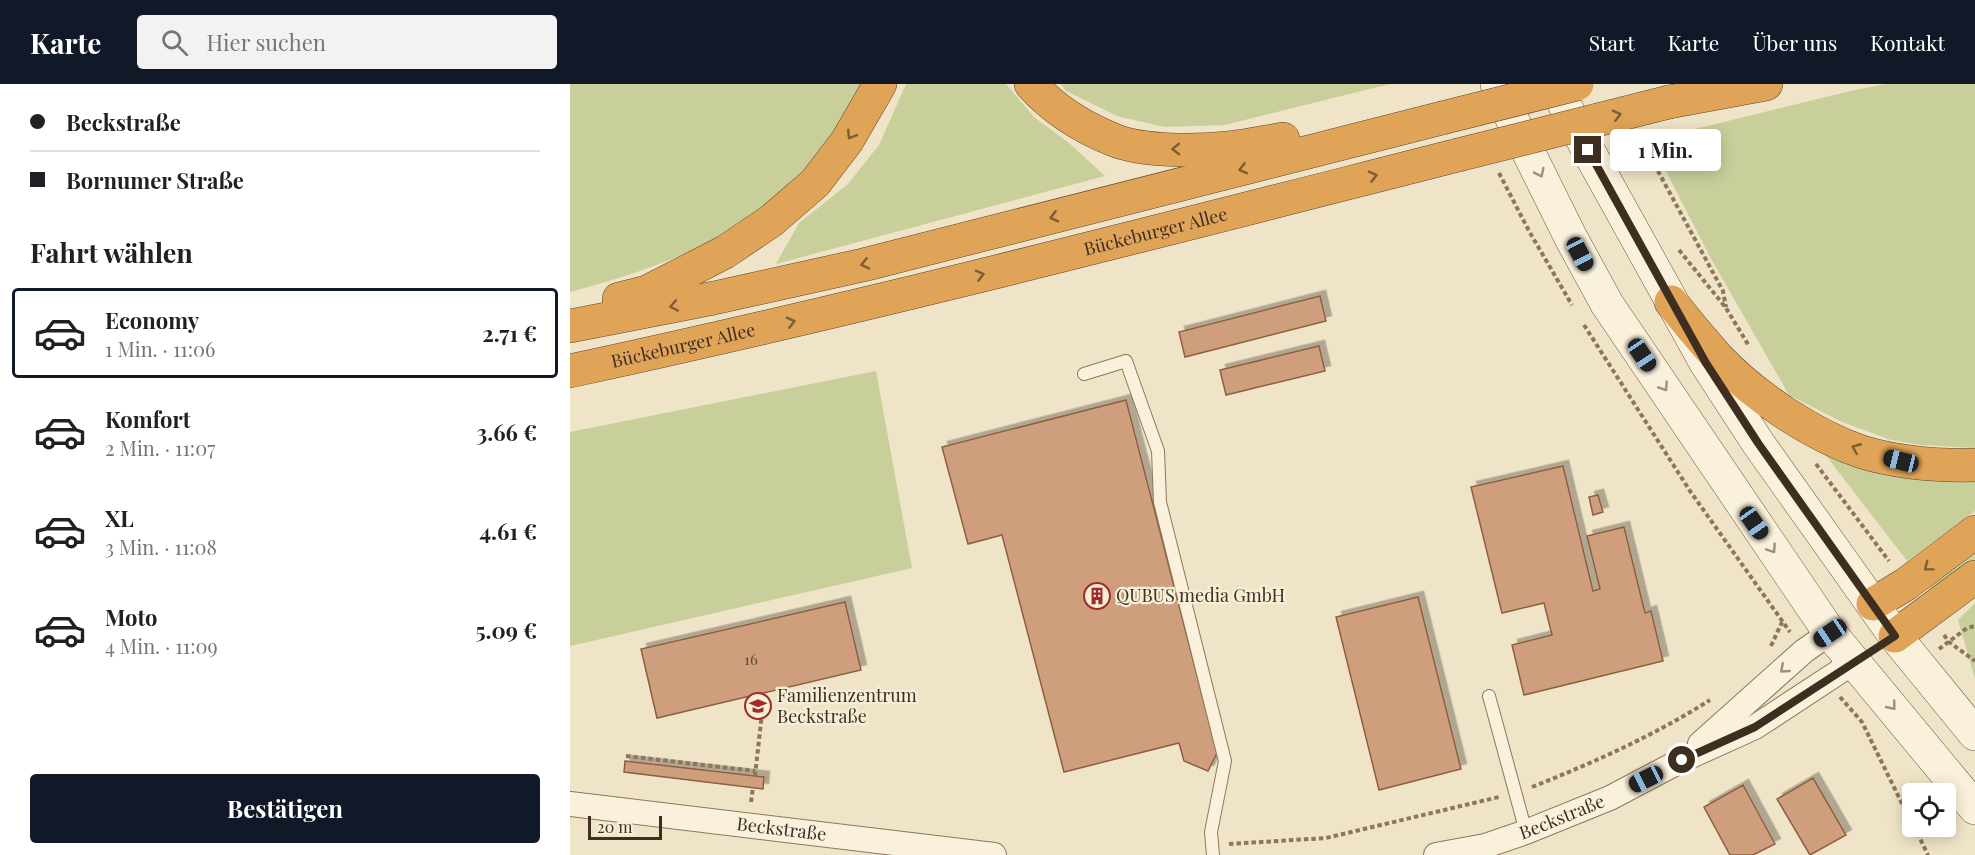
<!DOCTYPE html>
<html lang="de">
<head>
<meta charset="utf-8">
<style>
  :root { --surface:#fff; --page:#f2f2f2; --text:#202124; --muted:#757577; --line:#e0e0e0; --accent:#111827 }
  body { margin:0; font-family:"Playfair Display",serif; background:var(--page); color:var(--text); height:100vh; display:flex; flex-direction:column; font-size:22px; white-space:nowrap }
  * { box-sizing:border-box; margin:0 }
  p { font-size:20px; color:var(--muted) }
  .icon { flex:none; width:33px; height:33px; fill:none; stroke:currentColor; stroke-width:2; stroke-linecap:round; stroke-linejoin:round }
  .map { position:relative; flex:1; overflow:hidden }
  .panel { display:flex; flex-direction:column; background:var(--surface); width:570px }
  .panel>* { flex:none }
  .hud { display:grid; align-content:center; height:132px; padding:0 30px; background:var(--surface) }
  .tools { position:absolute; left:1332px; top:699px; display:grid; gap:12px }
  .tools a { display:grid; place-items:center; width:54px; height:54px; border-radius:6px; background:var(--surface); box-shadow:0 3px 15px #0003; font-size:30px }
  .scale { position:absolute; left:18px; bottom:15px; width:74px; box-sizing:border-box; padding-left:6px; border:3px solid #3d2e20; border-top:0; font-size:16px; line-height:21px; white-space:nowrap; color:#3d2e20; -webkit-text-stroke:4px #f7eed8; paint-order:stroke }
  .end { position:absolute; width:27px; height:27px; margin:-14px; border:8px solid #3d2e20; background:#fff; box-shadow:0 0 0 3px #fff }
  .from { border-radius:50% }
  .bubble { position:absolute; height:42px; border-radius:6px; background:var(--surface); box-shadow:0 3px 15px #0003; font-size:20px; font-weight:700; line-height:42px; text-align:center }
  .car { position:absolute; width:18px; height:36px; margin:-18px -9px; border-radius:8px; box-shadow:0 0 4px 2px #0007; background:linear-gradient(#222 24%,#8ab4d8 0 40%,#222 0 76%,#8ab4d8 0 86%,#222 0) }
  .hud b { display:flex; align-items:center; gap:21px; height:57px; font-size:22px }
  .hud b+b { border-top:2px solid var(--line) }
  .hud i { width:15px; height:15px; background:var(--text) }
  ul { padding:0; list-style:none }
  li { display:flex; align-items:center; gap:18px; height:90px; margin:0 12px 9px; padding:0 18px; border:3px solid transparent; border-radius:6px }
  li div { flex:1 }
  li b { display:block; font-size:22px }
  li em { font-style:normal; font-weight:700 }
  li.active { border-color:var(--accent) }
  li>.icon { width:54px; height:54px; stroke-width:1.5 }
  h2 { padding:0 30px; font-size:27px; line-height:72px }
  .primary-button { display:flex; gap:12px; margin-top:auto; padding:12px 30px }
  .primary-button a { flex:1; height:69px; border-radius:6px; background:var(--accent); color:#fff; font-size:24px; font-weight:700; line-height:69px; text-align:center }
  header { display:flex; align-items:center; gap:36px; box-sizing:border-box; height:84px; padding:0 30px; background:var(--accent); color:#fff }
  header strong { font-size:28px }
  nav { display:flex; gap:33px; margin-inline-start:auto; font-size:21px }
  .search { width:420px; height:54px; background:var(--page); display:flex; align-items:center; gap:15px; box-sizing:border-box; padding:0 21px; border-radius:6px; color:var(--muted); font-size:22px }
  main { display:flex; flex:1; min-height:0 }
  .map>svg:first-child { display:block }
  .green { fill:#c9cf9b }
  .building { fill:#cf9f7d; stroke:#8d5f41; stroke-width:1.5; filter:url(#shadow) }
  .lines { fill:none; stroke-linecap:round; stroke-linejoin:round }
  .lane-casing { stroke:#8d765c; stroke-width:14 }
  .street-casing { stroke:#8d765c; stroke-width:26 }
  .secondary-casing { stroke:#6f573f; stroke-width:34 }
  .highway-casing { stroke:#5b4430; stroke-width:34 }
  .path { stroke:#8d765c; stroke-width:4; stroke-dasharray:4.5 3; stroke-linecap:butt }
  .lane { stroke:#faf1dc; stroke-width:12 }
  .street { stroke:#faf1dc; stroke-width:24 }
  .secondary { stroke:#faf1dc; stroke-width:33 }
  .highway { stroke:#e0a458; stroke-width:33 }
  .highway-bridge-casing { stroke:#5b4430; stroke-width:34; stroke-linecap:butt }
  .highway-bridge { stroke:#e0a458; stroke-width:33 }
  .oneway { stroke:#7e5d36 }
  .oneway2 { stroke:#9c907e }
  .route { stroke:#3d2e20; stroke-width:8 }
  .labels { text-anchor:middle; stroke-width:4.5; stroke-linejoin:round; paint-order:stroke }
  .number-label { font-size:15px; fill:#624a37 }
  .street-label { font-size:18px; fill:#3d2e20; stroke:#f7eed8 }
  .poi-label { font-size:18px; fill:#3d2e20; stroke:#f7eed8; text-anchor:start }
</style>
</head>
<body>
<header>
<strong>Karte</strong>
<div class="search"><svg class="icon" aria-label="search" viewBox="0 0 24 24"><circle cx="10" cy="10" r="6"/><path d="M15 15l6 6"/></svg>Hier suchen</div>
<nav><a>Start</a><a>Karte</a><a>Über uns</a><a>Kontakt</a></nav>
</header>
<main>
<section class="panel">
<div class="hud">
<b><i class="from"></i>Beckstraße</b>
<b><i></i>Bornumer Straße</b>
</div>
<h2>Fahrt wählen</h2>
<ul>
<li class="active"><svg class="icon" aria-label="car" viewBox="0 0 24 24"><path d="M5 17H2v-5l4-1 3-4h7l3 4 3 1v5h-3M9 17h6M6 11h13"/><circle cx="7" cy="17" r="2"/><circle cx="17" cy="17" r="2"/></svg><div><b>Economy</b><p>1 Min. · 11:06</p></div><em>2.71 €</em></li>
<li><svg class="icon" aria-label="car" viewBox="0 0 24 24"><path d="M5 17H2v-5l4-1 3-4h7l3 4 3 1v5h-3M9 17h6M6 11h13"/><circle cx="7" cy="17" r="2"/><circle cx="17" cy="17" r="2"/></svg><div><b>Komfort</b><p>2 Min. · 11:07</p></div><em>3.66 €</em></li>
<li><svg class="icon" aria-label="car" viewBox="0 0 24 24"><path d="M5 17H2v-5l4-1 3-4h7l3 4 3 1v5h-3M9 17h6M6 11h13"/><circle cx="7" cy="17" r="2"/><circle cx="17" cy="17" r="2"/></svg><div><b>XL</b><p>3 Min. · 11:08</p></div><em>4.61 €</em></li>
<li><svg class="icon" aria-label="car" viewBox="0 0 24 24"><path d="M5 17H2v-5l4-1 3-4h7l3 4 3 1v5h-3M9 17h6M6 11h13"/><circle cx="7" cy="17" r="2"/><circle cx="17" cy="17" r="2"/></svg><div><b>Moto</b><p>4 Min. · 11:09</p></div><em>5.09 €</em></li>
</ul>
<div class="primary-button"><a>Bestätigen</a></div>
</section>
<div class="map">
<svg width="1405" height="771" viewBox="0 0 1405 771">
  <defs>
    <filter id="shadow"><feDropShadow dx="5.5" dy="-5.5" stdDeviation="0" flood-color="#0004"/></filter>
  </defs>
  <rect width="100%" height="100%" fill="#f0e4c8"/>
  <path class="green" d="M0 0H293C275 32 258 66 232 92 168 156 86 185 0 208Z
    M336 0H436L464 33 499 59 535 92 206 180 229 139 278 100 309 61Z
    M491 0H820L655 41 594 43 547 32 496 7Z
    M1316 0H1405V364L1350 361 1321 356 1272 338 1219 311 1140 173 1080 56 1280 7Z
    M306 287 342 484 0 562V348Z
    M1247 360 1355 396 1405 398V427L1337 477Z
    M1405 466V475L1362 508 1358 503Z
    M1405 519V595L1388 536Z"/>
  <path class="building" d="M750 212 756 237 615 273 609 248Z
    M749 262 755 287 656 311 650 286Z
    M556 316 647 669 638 687 614 677 609 659 494 688 432 451 398 460 372 363Z
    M993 382 1023 507 1030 505 1017 452 1054 443 1075 529 1081 527 1093 577 954 611 942 561 982 551 974 519 932 529 901 403Z
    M1028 411 1033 428 1023 431 1019 413Z
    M848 513 891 685 809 706 766 533Z
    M275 518 291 586 87 634 71 565Z
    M55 677 194 693 193 705 54 688Z
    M1243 694 1276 751 1240 771 1207 715Z
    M1173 701 1205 760 1183 771H1160L1134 723Z"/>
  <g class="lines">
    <defs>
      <path id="lane" d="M514 290 556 277 588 367 590 418 655 677 641 748 643 771
        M919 612 956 748"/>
      <g id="street">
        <path d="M1130 660 1234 567 1260 549"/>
        <path id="s1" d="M0 720 424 771"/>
        <path id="s2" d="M866 771 915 762 956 748 1040 714 1112 676 1185 643 1284 578"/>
      </g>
      <path id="secondary" d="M927 0 943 37 1001 154 1037 220 1260 549 1405 724
        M984 0 1018 66 1136 279 1188 359 1325 552 1405 650"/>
      <g id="highway">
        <path d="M461 0C483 25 514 44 544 56 573 68 627 67 658 64 676 62 695 58 713 55"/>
        <path d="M1099 18 1196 0"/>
        <path d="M49 215 77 208 155 168 201 137 245 99 277 57 310 0"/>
        <path d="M1101 218C1116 237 1132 256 1148 274 1184 312 1242 351 1292 368 1329 379 1367 382 1405 381"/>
        <path d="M0 242 144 214 293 181 872 34"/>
        <path id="s3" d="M0 287C298 223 593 146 888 71"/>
        <path d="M1303 520 1336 500 1405 448"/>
        <path d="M1325 552 1405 493"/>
      </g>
    </defs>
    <use href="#lane" class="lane-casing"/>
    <use href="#street" class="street-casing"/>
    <use href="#secondary" class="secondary-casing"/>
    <use href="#highway" class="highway-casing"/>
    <path class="path" d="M1070 54 1153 207 1156 223
      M929 89 959 147 1002 221
      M1109 166 1156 224 1179 262
      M1014 241 1120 407 1220 548
      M1246 380 1319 477
      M1374 551 1379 558 1405 577
      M1201 562 1212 538
      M1369 565 1397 544 1405 542
      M1270 613 1292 638 1342 740
      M56 672 185 687
      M185 692 192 629 188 610
      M962 703C1025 678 1083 652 1140 616
      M181 718 183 703
      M1344 742 1358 771
      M659 760 756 754 929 713"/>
    <use href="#lane" class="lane"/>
    <use href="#street" class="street"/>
    <use href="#secondary" class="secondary"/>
    <use href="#highway" class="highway"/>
    <defs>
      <path id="highway-bridge" d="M872 34 1007 0
        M888 71 1099 18"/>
    </defs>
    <use href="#highway-bridge" class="highway-bridge-casing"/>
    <use href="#highway-bridge" class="highway-bridge"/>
  </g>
  <defs><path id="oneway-chevron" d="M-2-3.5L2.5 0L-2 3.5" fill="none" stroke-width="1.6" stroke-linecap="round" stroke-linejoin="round" transform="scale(1.5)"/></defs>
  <g class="oneway">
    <use href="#oneway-chevron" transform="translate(1047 31) rotate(-14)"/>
    <use href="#oneway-chevron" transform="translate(281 51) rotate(122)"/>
    <use href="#oneway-chevron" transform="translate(606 65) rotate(179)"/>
    <use href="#oneway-chevron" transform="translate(673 85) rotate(166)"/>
    <use href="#oneway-chevron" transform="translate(803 92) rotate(-14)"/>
    <use href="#oneway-chevron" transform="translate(484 133) rotate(166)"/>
    <use href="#oneway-chevron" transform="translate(295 180) rotate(167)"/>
    <use href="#oneway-chevron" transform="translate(410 191) rotate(-14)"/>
    <use href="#oneway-chevron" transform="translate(104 222) rotate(169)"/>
    <use href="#oneway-chevron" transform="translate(221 238) rotate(-14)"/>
    <use href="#oneway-chevron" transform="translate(1286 364) rotate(-158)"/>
    <use href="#oneway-chevron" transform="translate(1358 483) rotate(143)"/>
  </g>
  <g class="oneway2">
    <use href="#oneway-chevron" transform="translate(970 89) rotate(64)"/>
    <use href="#oneway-chevron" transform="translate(1094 303) rotate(56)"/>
    <use href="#oneway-chevron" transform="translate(1202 465) rotate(56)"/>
    <use href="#oneway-chevron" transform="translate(1214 585) rotate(139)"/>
    <use href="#oneway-chevron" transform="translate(1322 622) rotate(51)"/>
  </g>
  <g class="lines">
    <path class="route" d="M1018 66 1136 279 1188 359 1325 552 1185 643 1112 676"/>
  </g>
  <defs>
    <symbol id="building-ring" viewBox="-11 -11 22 22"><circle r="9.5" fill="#f7eed8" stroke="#9e2a2b" stroke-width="1.5"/><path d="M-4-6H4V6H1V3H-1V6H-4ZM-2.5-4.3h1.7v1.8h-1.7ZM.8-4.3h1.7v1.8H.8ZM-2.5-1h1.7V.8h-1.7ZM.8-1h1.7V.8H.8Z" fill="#9e2a2b"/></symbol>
    <symbol id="school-ring" viewBox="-11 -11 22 22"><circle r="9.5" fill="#f7eed8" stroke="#9e2a2b" stroke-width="1.5"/><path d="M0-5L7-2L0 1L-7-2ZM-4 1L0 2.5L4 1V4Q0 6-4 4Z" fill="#9e2a2b"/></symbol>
  </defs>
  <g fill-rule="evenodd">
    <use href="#building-ring" x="512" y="497" width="30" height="30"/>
    <use href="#school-ring" x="173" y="607" width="30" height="30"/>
  </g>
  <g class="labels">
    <g class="number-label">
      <text x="181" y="581">16</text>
    </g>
    <g class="street-label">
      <text dy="6" stroke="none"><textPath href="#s3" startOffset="602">Bückeburger Allee</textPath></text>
      <text dy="6" stroke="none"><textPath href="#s3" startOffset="116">Bückeburger Allee</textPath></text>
      <text dy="6" stroke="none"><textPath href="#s2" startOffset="132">Beckstraße</textPath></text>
      <text dy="6" stroke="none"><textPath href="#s1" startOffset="213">Beckstraße</textPath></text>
    </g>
    <g class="poi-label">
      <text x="546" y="518">QUBUS media GmbH</text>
      <text x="207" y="618">Familienzentrum<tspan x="207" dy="21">Beckstraße</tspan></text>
    </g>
  </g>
</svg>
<div class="tools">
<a><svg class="icon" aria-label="locate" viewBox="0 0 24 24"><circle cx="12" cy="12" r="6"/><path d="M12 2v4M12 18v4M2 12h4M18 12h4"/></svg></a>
</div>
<div class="scale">20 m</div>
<i class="end from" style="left:1112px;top:676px"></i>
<i class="end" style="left:1018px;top:66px"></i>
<div class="bubble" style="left:1040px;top:45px;width:111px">1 Min.</div>
<i class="car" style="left:1010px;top:170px;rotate:152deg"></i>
<i class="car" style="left:1072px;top:271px;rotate:146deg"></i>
<i class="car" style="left:1331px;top:377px;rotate:284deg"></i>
<i class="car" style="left:1184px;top:439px;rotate:145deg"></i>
<i class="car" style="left:1260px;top:549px;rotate:236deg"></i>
<i class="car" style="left:1076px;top:695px;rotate:243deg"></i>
</div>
</main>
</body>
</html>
